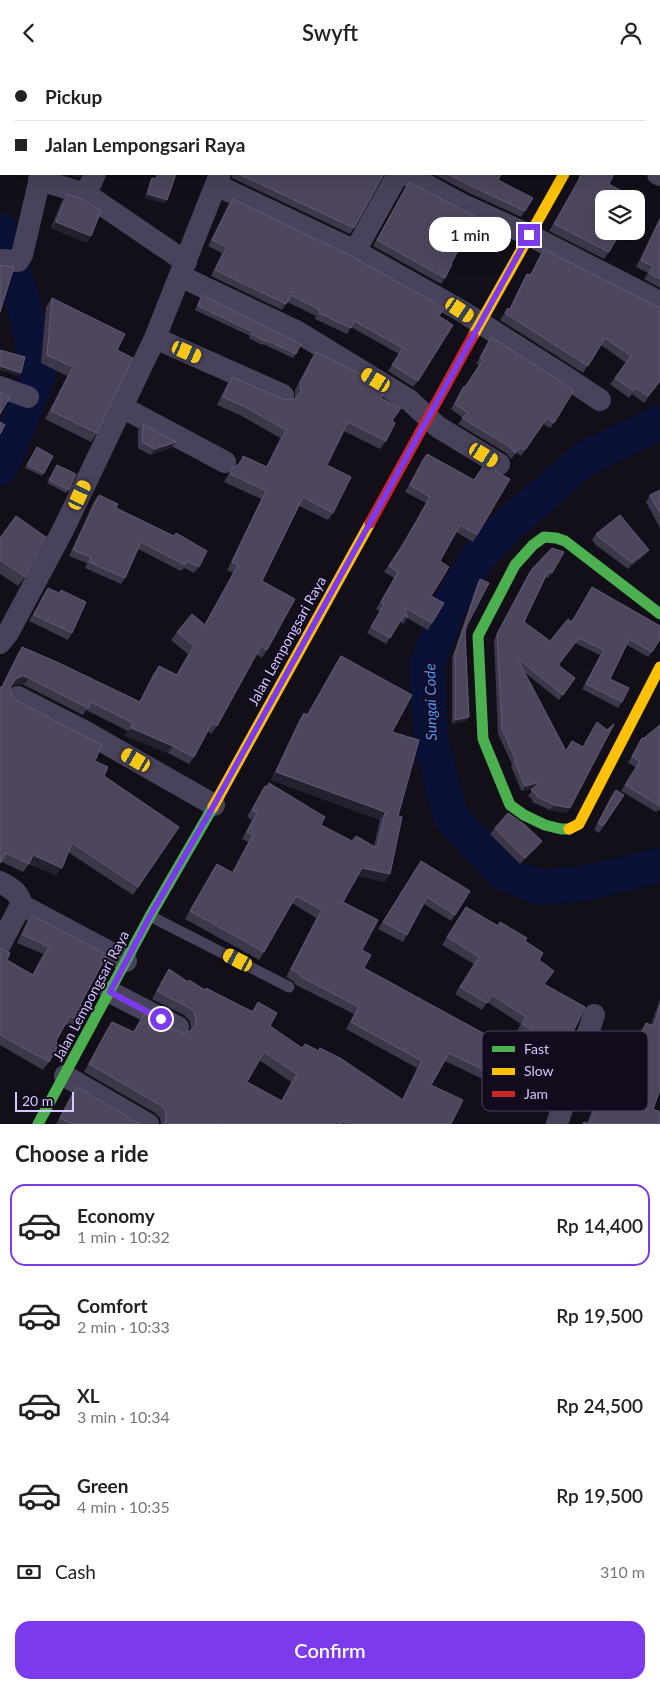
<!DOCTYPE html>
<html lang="en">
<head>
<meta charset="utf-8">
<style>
  :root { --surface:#fff; --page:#f2f2f2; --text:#222; --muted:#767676; --line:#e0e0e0; --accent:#7c3aed }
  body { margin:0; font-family:Lato,sans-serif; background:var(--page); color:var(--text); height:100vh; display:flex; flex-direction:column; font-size:19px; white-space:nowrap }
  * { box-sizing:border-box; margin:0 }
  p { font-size:16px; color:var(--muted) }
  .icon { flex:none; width:28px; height:28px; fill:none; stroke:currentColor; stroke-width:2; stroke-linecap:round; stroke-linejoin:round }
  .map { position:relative; height:1059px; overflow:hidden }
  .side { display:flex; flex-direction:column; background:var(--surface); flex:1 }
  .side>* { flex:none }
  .guide { position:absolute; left:0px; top:0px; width:660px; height:110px; box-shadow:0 5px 20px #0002; display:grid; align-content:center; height:110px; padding:0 15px; background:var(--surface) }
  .controls { position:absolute; left:595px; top:125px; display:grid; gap:10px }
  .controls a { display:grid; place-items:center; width:50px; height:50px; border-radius:10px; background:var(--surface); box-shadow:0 5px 20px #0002; font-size:25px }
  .scale { position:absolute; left:15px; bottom:12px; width:59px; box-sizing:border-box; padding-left:5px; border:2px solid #d7c7ff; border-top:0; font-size:14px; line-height:18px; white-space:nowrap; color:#d7c7ff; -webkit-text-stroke:4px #110b1d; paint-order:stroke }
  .end { position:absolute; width:22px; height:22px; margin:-11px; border:6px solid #7c3aed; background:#fff; box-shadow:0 0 0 2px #fff }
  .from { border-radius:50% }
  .bubble { position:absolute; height:35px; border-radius:15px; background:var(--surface); box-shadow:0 5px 20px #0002; font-size:16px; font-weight:600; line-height:35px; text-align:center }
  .car { position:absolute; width:15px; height:30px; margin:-15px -8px; border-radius:6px; box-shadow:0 0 4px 1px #0007; background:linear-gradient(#f5c518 24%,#345 0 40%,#f5c518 0 76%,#345 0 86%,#f5c518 0) }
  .guide b { display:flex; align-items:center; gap:18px; height:48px; font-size:19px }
  .guide b+b { border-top:1px solid var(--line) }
  .guide i { width:12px; height:12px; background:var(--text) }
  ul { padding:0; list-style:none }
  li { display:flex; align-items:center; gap:15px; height:82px; margin:0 10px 8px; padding:0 5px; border:2px solid transparent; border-radius:15px }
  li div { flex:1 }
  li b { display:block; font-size:19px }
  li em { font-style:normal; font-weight:600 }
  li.selected { border-color:var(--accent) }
  li>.icon { width:45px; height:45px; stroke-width:1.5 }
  h2 { padding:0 15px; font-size:22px; line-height:60px }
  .pay { display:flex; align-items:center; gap:12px; height:55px; padding:0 15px; font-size:19px }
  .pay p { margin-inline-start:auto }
  .primary-button { display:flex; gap:10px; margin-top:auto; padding:10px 15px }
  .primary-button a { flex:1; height:58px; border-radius:15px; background:var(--accent); color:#fff; font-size:20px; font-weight:600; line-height:58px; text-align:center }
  header { display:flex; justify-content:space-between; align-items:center; height:65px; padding:0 15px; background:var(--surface); font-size:22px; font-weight:600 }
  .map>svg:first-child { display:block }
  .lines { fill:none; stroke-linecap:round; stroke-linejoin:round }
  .river { stroke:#091137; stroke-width:35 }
  .lane { stroke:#48435a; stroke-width:11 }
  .street { stroke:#48435a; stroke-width:22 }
  .fast { stroke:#4caf50; stroke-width:11 }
  .slow { stroke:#ffc107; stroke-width:11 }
  .jam { stroke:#c62828; stroke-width:11 }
  .wall { fill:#3d374a; fill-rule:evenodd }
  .shaded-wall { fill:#25202e }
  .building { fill:#4d465d; stroke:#635a76; fill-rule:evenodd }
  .route { stroke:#7c3aed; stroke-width:6 }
  .labels { text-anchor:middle; stroke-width:4; stroke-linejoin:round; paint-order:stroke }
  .street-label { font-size:14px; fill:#d7c7ff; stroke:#110b1d }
  .water-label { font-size:15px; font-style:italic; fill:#5594ff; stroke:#110b1d }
  .key { fill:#110b1d; stroke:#4c4361; stroke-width:1 }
  .key-label { font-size:14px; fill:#d7c7ff }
</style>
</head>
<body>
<header><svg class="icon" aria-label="back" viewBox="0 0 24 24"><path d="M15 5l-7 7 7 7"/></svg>Swyft<svg class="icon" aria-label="person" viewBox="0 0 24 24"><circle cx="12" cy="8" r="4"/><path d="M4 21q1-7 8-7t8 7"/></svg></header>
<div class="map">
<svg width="660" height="1059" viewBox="0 0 660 1059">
  <rect width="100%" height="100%" fill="#120f19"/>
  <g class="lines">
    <path class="river" d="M40 1 41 0
      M0 70 1 68
      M0 165 26 247 39 309 0 403
      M660 358 587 392 509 459 478 492 449 541 427 600 431 677 451 752 503 808 541 823 586 818 660 800"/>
    <path class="lane" d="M150 851 289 922"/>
    <path class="street" d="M383 0 386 1
      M582 0 584 1
      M82 1V0
      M143 1V0
      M271 1 272 0
      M434 1 435 0
      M406 109 461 139 529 170 660 237
      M658 109 660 110
      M39 115 86 129 186 197
      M216 120 355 186 460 245 564 311 600 335
      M86 129 95 109
      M355 186 398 109
      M0 195 18 196 22 190 41 109
      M180 211 296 266 409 335 438 362 499 399
      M155 273 283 330
      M0 322 28 332
      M122 342 225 397
      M0 578 8 568 63 465 155 273 220 109
      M18 632 86 667 214 740
      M0 817C9 822 21 828 21 840L0 880
      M21 840 126 896
      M110 927 178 962
      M65 1011 148 1059
      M557 1059 594 950"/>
    <path class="fast" d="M624 1 625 0
      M569 764H561L545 760 524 750 510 740 483 674 478 571 515 500 533 480 544 472 556 473 565 476 660 549
      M38 1059 150 851 213 742"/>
    <path class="slow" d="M473 271 564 109
      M213 742 370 458
      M569 764 579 759 660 602"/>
    <path class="jam" d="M370 458 473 271"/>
  </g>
  <path class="wall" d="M157 109H176L164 138 145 133 150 116 152 113 155 114Z
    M233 109H384L354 163 350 169 232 113Z
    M433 109H501L498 115 525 146 521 152 467 127Z
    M579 109H614L609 119V187L604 194 549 166 578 117Z
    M409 117 451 199 445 213 441 219 373 181 405 123Z
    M67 129 87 178 51 163 62 136Z
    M233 134 439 251 418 316 413 322 388 306 399 289 351 262 347 269 315 254 316 251 287 237 282 245 211 211 222 188 208 181 228 140Z
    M660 152V223L644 214 648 208 636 202Z
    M544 184 660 316 644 338 632 329 629 333 610 319 626 298 601 280 583 308 500 255 508 243 509 244 523 215 527 209 530 210 540 190Z
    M202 230 296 289 293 293 263 279 262 280 249 273 250 271 195 245 199 235Z
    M52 233 117 285 97 368 91 377 45 354 67 311 41 298 46 242Z
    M491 272 554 358 550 363 543 359 521 391 517 388 511 394 506 388 458 359 463 353 451 344 460 327 464 321 465 322 479 300 476 299Z
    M316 287 381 333 392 356 386 376 380 384 344 366 327 400 333 448 328 455 299 441 262 516 267 585 262 593 256 589 217 661 211 669 208 666 194 692 189 699 168 688 125 671 128 666 86 645 83 650 24 620 18 619 11 621 10 624 12 631 17 636 95 696 104 711 179 762 133 830 68 787 56 810 29 799 23 807 2 797 0 799V622H1L17 590 22 582 139 637 153 609 159 601 176 610 188 589 171 575 177 567 204 560 233 508 227 505 261 434 224 417 228 410 233 402 237 400 243 391 266 402 280 373 240 350 217 340 227 319 232 312 283 334 289 335 295 333V325L311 294Z
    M143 359 176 377 171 383 150 390 138 383V365Z
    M37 382 44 408 42 411 25 403Z
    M427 389 474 415 497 404 496 406 477 470 473 477 456 467 440 496 431 531 432 558 428 565 407 553 403 559 400 557 386 579 367 568 380 546 376 544 394 513 384 507 401 481 426 438 405 427 422 395Z
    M57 400 69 425 66 428 47 418Z
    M660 425V463L646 437 650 430Z
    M99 430 199 502 194 508 184 503 181 506 138 484 125 513 121 519 85 503 87 498 69 491 94 436Z
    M596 469 649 485 644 491 628 504 596 480 592 475Z
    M0 473 25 512 18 521 0 509Z
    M552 483V508L548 513 546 512 524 557 550 576 571 557 592 522 652 587 648 592 627 580 610 614 622 637 618 643 582 624 600 590 575 578 559 600 575 613 559 635 524 607 566 686 572 676 583 682 597 657 567 748 550 745 532 737 533 735 528 731 534 723 522 726 521 725 511 701 512 699 498 669 494 575 528 509 532 504Z
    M480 514 465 567 469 652 466 656 452 659V593L477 519Z
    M48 523 59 528 61 525 72 568 68 575 29 556 44 529Z
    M341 591 392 667 398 751 385 817 358 811 343 837 362 885 364 903 545 1026 540 1033 503 1013 497 1021 445 996 431 1020 451 1059H161L160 1053 155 1048 84 1007 107 964 112 957 133 967 144 949 178 966 183 968 190 966 191 962 189 955 184 950 152 934 164 912 169 904 188 917 252 946 258 937 270 961 302 983 305 979 318 986 320 983 402 1034 417 1003 346 964 354 949 296 920 293 916 286 912 316 853 292 838 264 887 259 895 185 854 212 806 217 799 232 807 248 777 242 774 252 755 247 752 260 729 265 721 266 722 269 718 321 760 352 776 374 781 380 755 271 715 299 655 304 648 307 649 336 598ZM259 995 291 1017 281 1036 247 1017Z
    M660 660V746L658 745 656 747 621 726 636 702 628 698 638 679 642 673H644Z
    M616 725 624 730 599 768 594 765 611 731Z
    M495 763 537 783 520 799 490 769Z
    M421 796 455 850 451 856 424 839 407 870 403 877 378 864Z
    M466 842 525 876 539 895 544 919 571 971 568 994 563 1001 556 997 559 992 517 966 521 959 487 937 482 945 455 929 474 899 442 880Z
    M32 850 80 940 77 955 72 963 66 959 56 976 49 997 43 1005 0 980V883L7 895 32 910 43 889 17 878 26 858Z
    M660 934V1025L653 1044 660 1059H582L584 1057 587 1058 610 999 615 992 630 998 641 965 646 958 651 960Z
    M77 1022 140 1059H56L71 1030Z"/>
  <path class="shaded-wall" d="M10 0H17L21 1H9Z
    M19 109H28L27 111Z
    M64 109H82L79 113Z
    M148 129 167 135 164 138 145 133Z
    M56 157 91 171 87 178 51 163Z
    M0 301 21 308 19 311 0 305Z
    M176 377 171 383 150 390 155 384Z
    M521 383 517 388 511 394 515 388Z
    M649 485 644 491 628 504 632 498Z
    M23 611 29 613 24 620 18 619 11 621 12 619 17 613Z
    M469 652 466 656 452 659 455 655Z
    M131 663 173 681 168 688 125 671Z
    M276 707 388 748H385L380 755 271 715Z
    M540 717 536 722 522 726 526 721Z
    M554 740 570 743 567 748 550 745Z
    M542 776 537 783 520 799 525 793Z
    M33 790 62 803 56 810 28 798Z
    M362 803 390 809 385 817 357 811Z"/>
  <path class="building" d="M0 0H10V1H1V26L0 29Z
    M17 0H31L30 1H21Z
    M103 0H136L137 1H102Z
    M232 0H263L264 1H234Z
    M287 0H376L377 1H287Z
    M402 0H426L427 1H401Z
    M450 0H575V1H450Z
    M643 0H660V90L659 91V1H642Z
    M158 109H176L167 135 148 129 152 113 156 114Z
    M239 109H384L354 163Z
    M448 109H501L498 115 533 133 525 146 471 121Z
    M582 109H614L609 119 636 134H604V166H621L609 187 554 159Z
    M409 117 476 152 451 199H452L445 213 377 175Z
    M67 129 85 135 101 146 91 171 56 157Z
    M233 134 353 192 444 243 439 251 453 260 418 316 392 300 403 283 354 256 351 263 319 248 320 245 291 230 286 239 215 205 227 182 212 175Z
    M660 155V214L649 208 653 201 641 196Z
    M544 184 660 243V316L648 331 636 323 633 326 615 313 631 291 605 273 588 301 505 248 508 243 510 245 527 209 531 210Z
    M0 200 14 202 0 247Z
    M202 230 301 279 296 289 266 275 265 276 251 269 253 267 198 241Z
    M52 233 125 269 117 285 133 293 97 368 51 346 73 302 47 290Z
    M491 272 574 325 554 358 547 353 525 385 521 383 515 388 510 382 462 353 468 348 455 339 464 321 465 322 483 295 480 293Z
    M0 285 25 292 21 308 0 301Z
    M316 287 357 307 385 325 381 333 401 343 392 356 395 358 386 376 348 357 327 400 351 412 333 448 303 432 262 516 295 534 267 585 261 581 217 661 212 658 194 692 173 681 131 663 133 658 91 637 88 643 29 613 23 611 17 613 12 619 10 624 12 631 17 636 102 680 95 696 108 702 104 711 179 762 138 822 72 778 62 803 33 790 29 799 6 788 0 798V622L2 623 22 582 59 598 140 637 159 601 177 610 194 581 177 567 192 549 205 560 238 500 232 497 266 426 230 409 233 402 238 400 242 396 243 391 267 402 286 365 245 342 223 332 232 312 283 334 289 335 296 333 301 327 300 318Z
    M0 327 10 332 0 349Z
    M0 357 5 360 0 369Z
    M143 359 176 377 155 384 142 377Z
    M37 382 53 391 44 408 27 400Z
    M427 389 474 415 486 397 497 404 495 406 510 414 477 470 460 460 440 496 449 502 431 531 444 538 432 558 404 542 408 552 404 550 390 573 371 562 384 539 381 537 398 507 389 501 406 475 430 432 410 420Z
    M57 400 76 409 69 425 49 415Z
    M660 425V448L650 430Z
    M99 430 118 439 116 443 174 471 176 468 207 486 199 502 187 496 185 500 141 477 125 513 89 497 91 492 73 485Z
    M620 450 649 485 632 498 600 473 596 469Z
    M16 451 46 472 25 512 0 495V473Z
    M552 483 564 487 552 508 548 506 524 557 550 576 568 554 572 557 592 522 660 561V574L652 587 629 574 610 614 629 623 622 637 586 619 604 585 579 573 558 600 575 613 563 630 517 593 566 686 572 676 583 682 597 657 607 665 614 659 570 743 554 740 536 731 537 730 531 725 540 717 526 721 524 719 514 695H516L502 664 497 569 532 504Z
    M480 514 489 518 467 560 465 567 469 652 455 655V589Z
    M48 523 59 528 61 525 86 537 72 568 34 550Z
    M341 591 412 630 392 667 419 675 398 751 402 752 390 809 362 803 343 837 378 855 362 885 371 890 364 903 556 1008 545 1026 507 1004 502 1014 449 988 431 1020 463 1035 451 1059H347L343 1056 341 1059H224L222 1058V1059H163L165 1058 166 1052 165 1045 160 1040 89 999 112 957 134 967 144 949 178 966 183 968 190 966 195 961 196 954 194 947 189 943 157 926 169 904 188 917 189 915 205 925 206 923 253 947 258 937 277 948 270 961 302 983 305 979 319 986 320 983 340 993 403 1035 422 996 351 957 359 942 301 912 298 908 291 904 322 845 296 831 264 887 190 846 217 799 233 808 253 770 247 767 257 748 252 745 265 721 267 722 269 718 325 752 321 760 352 776 356 771 377 783 385 748H388L276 707 304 648 308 650ZM264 987 297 1009 282 1036 247 1017Z
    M660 660V741L625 720 640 696 632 692 642 673H644Z
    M616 725 624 730 603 761 598 758Z
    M508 748 524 759 542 776 525 793 495 763Z
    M421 796 470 826 455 850 427 832 407 870 383 857Z
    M466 842 498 861 500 857 527 873 525 876 543 888 539 895 554 906 544 919 585 942 571 971 575 973 568 994 561 990 564 984 522 959 526 952 492 930 487 938 460 922 479 892 447 872Z
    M32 850 107 890 80 940 84 942 77 955 70 951 56 976 58 981 49 997 0 970V883L10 888 7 895 33 910 49 882 23 870Z
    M660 940V1025L653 1044 660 1047V1059H583L584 1057 589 1059 615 992 632 999 646 958 654 961Z
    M77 1022 140 1059H72L60 1053Z"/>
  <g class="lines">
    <path class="route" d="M161 954 110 927 150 851 214 740 529 170"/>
  </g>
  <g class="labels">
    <g class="street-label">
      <text transform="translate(287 576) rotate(-61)" y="5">Jalan Lempongsari Raya</text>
      <text transform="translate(91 931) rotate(-62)" y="5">Jalan Lempongsari Raya</text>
    </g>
    <g class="water-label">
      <text transform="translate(431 637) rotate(-91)" y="5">Sungai Code</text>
    </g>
  </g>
  <rect x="482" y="966" width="166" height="80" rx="8" class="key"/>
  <rect x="492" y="981" width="23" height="6" fill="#4caf50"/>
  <rect x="492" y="1003" width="23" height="7" fill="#ffc107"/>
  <rect x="492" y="1026" width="23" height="6" fill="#c62828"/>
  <g class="key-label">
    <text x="524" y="989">Fast</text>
    <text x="524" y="1011">Slow</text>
    <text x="524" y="1034">Jam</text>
  </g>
</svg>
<div class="controls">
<a><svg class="icon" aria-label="layers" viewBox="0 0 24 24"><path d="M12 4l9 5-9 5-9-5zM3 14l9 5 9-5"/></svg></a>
</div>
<div class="scale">20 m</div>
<i class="end from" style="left:161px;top:954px"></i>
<i class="end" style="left:529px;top:170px"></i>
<div class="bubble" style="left:429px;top:152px;width:82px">1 min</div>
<i class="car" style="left:460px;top:245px;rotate:124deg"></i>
<i class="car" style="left:187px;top:287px;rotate:114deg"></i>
<i class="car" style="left:376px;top:315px;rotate:301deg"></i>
<i class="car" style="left:484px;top:390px;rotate:121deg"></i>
<i class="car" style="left:80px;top:430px;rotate:25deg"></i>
<i class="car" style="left:136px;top:695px;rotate:300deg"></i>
<i class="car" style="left:238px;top:895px;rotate:298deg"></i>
<div class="guide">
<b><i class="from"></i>Pickup</b>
<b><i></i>Jalan Lempongsari Raya</b>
</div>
</div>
<section class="side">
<h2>Choose a ride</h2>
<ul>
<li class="selected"><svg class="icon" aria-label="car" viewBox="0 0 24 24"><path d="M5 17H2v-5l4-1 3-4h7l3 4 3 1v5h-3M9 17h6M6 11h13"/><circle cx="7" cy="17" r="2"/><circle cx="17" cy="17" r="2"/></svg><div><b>Economy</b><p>1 min · 10:32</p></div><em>Rp 14,400</em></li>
<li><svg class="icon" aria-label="car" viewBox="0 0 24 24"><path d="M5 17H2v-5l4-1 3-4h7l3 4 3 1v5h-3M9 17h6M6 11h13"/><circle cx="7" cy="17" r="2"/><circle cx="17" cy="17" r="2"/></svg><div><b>Comfort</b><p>2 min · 10:33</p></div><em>Rp 19,500</em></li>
<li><svg class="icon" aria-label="car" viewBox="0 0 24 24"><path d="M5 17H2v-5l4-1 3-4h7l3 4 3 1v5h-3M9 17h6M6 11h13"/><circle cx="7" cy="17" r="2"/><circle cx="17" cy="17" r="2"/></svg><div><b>XL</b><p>3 min · 10:34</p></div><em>Rp 24,500</em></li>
<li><svg class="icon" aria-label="car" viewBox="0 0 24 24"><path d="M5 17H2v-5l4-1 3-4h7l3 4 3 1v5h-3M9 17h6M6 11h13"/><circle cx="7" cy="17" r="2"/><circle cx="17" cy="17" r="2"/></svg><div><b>Green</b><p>4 min · 10:35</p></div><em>Rp 19,500</em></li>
</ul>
<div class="pay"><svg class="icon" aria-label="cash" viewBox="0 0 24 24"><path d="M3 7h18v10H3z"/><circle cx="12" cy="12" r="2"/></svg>Cash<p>310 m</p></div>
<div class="primary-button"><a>Confirm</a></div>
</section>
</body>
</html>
